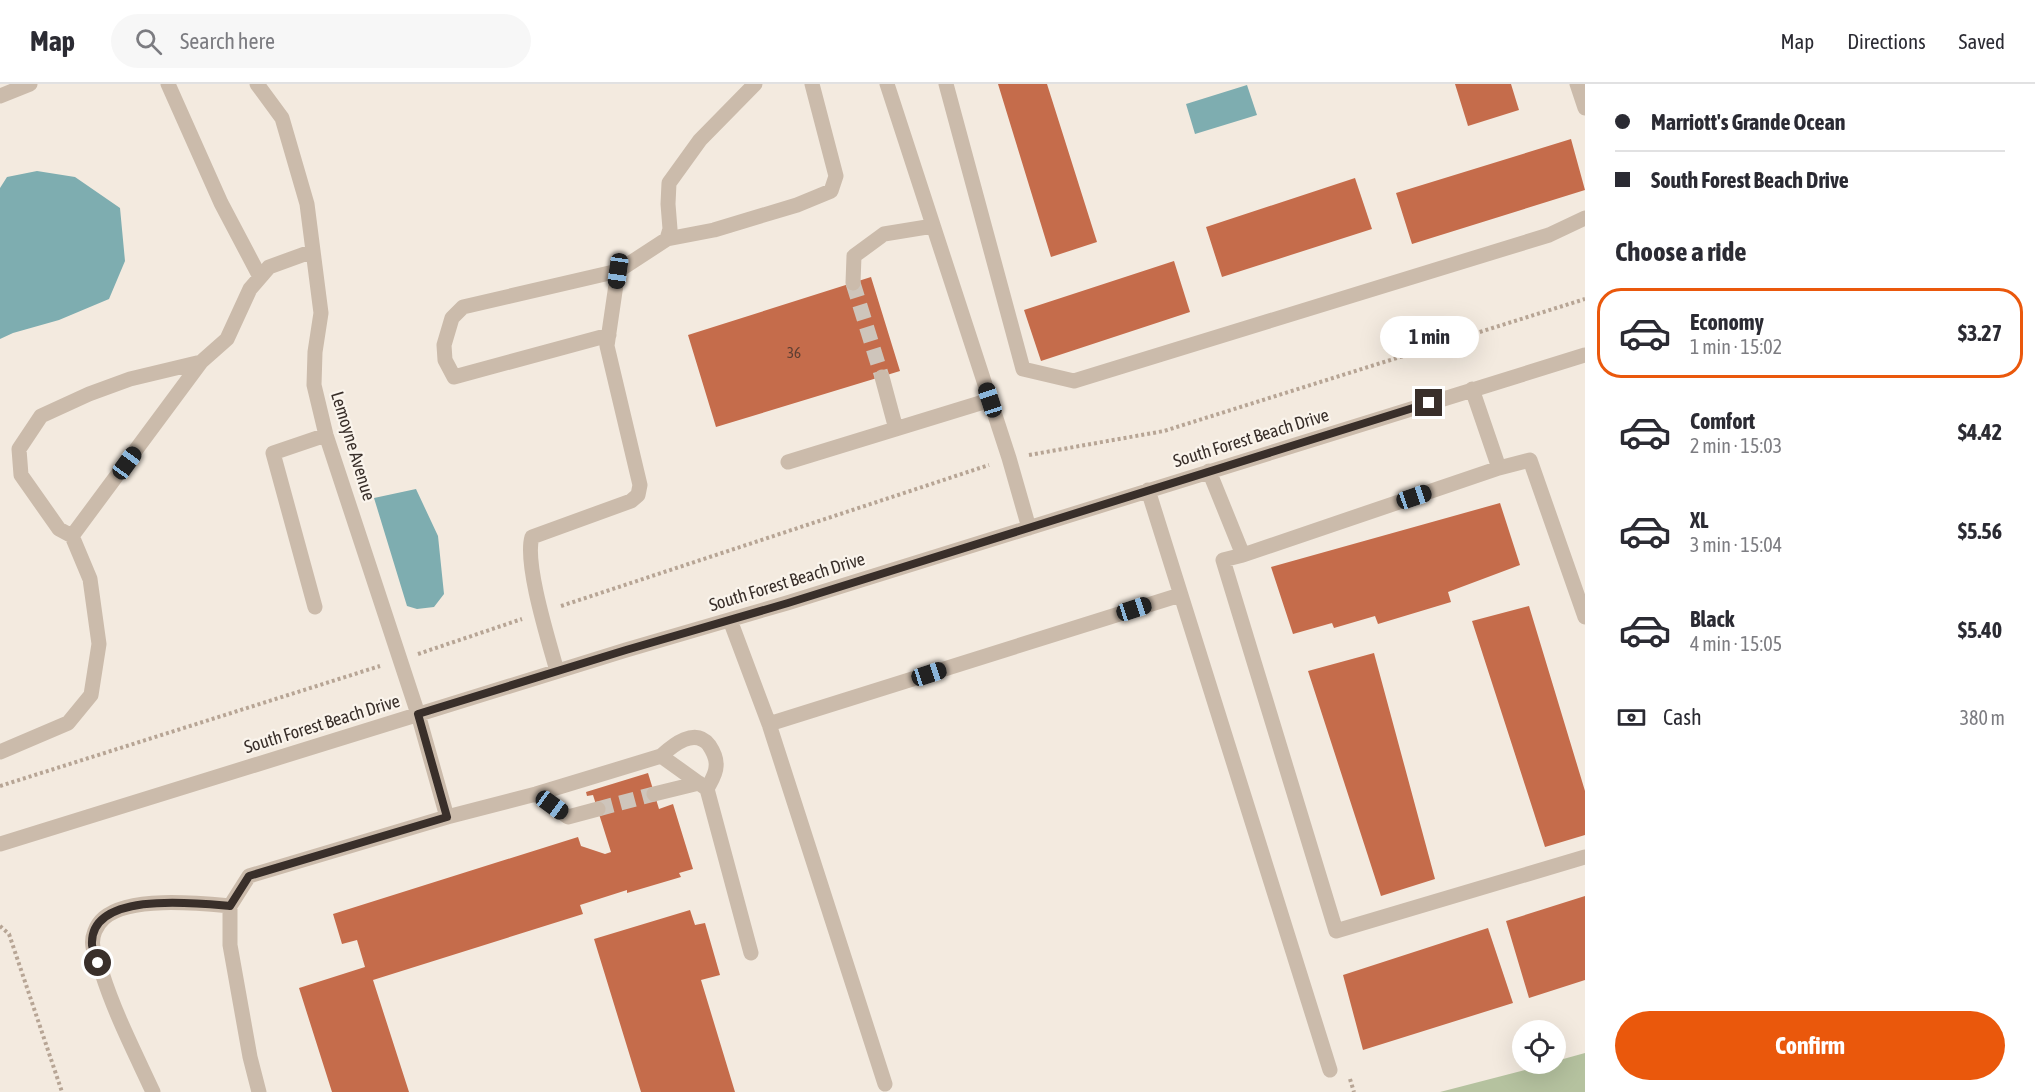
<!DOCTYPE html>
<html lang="en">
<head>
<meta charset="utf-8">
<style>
  :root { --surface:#fff; --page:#f7f7f7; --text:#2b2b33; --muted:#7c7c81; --line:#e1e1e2; --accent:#ea580c }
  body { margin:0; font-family:"Asap Condensed",sans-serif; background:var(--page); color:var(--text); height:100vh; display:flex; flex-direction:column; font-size:22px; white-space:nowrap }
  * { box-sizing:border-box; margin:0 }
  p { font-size:20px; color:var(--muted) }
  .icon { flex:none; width:33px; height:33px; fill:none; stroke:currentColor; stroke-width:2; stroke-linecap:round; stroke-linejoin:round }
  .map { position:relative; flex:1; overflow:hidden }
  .sheet { display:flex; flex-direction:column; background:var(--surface); width:450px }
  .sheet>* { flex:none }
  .banner { display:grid; align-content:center; height:132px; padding:0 30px; background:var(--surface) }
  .controls { position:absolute; left:1512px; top:936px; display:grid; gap:12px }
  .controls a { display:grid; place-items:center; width:54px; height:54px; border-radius:50%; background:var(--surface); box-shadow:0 6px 24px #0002; font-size:30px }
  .end { position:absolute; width:27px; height:27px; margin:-14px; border:8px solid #392f2a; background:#fff; box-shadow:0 0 0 3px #fff }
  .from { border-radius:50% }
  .bubble { position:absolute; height:42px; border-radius:21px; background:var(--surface); box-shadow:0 6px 24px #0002; font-size:20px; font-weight:700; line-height:42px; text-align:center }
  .car { position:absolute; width:18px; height:36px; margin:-18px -9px; border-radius:8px; box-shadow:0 0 4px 2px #0007; background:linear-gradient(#222 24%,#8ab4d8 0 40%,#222 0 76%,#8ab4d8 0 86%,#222 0) }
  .banner b { display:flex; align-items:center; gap:21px; height:57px; font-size:22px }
  .banner b+b { border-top:2px solid var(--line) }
  .banner i { width:15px; height:15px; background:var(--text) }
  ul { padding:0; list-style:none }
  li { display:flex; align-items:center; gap:18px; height:90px; margin:0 12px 9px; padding:0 18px; border:3px solid transparent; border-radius:24px }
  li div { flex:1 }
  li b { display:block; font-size:22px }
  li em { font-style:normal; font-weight:700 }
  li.current { border-color:var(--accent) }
  li>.icon { width:54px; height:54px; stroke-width:1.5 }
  h2 { padding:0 30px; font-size:27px; line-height:72px }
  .pay { display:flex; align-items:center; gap:15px; height:66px; padding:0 30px; font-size:22px }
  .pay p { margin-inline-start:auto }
  .action { display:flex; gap:12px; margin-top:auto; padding:12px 30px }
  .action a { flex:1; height:69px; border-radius:36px; background:var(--accent); color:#fff; font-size:24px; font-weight:700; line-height:69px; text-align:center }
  header { display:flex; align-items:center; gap:36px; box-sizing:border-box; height:84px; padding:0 30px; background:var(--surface); border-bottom:2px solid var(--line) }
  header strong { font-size:28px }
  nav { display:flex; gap:33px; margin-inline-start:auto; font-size:21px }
  .search { width:420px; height:54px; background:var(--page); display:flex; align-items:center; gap:15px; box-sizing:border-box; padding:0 21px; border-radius:33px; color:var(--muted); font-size:22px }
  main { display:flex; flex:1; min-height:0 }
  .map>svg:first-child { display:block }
  .green { fill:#b5c29f }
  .water { fill:#7eadb0 }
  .building { fill:#c56c4b }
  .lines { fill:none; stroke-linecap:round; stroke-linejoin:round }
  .minor-tunnel { stroke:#cec5bb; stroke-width:15; stroke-dasharray:15 8; stroke-linecap:butt }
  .path { stroke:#b7a595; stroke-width:4; stroke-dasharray:3 3; stroke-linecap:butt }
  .minor { stroke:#cbbbab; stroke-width:15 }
  .route { stroke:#392f2a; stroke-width:8 }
  .labels { text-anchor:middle; stroke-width:4.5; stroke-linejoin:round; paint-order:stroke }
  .number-label { font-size:15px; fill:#5c3e32 }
  .street-label { font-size:18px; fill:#392f2a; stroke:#faf4ec }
</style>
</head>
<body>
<header>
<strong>Map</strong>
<div class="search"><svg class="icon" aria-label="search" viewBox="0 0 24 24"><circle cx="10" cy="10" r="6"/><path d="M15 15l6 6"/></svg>Search here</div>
<nav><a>Map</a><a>Directions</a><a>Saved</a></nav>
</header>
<main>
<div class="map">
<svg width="1585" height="1008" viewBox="0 0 1585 1008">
  <rect width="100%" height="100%" fill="#f3eadf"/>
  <path class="green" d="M1585 969V1008H1440L1548 980H1556V977Z"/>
  <path class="water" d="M1247 1 1257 31 1195 50 1186 20Z
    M37 87 75 93 120 124 125 177 109 215 59 236 13 249 0 255V104L7 93Z
    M416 405 438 452 444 510 434 523 417 525 407 522 374 414Z"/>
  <path class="building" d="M998 0H1047L1097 158 1051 173Z
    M1455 0H1511L1519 26 1468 42Z
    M1571 55 1585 106 1412 160 1396 109Z
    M1355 94 1372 145 1222 193 1206 143Z
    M1174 177 1190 228 1041 277 1024 226Z
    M871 193 900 287 716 343 688 251Z
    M1500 419 1520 481 1448 508 1451 518 1378 540 1375 532 1334 544 1332 539 1293 550 1271 483Z
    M1529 522 1585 707V751L1545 763 1472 537Z
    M1374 569 1435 795 1381 812 1308 587Z
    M648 689 659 725 673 720 693 785 679 789 681 793 627 809V806L580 821 583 830 373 896 409 1008H332L299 904 365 883 357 856 342 860 333 830 578 753 581 762 605 770 611 768 593 711 587 712 586 708Z
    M1585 812V896L1529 914 1506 837Z
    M690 826 695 841 705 839 720 891 701 896 735 1008H641L594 855Z
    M1488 844 1513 919 1363 966 1343 891Z"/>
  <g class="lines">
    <path class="minor-tunnel" d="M853 199 882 293
      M598 725 654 710"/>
    <path class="path" d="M1029 371 1164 347 1585 215
      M561 522 989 381
      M418 570 522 535
      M0 702 380 582
      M0 842 9 850 62 1008
      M1350 995 1354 1008"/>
    <path class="minor" d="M168 0 221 119 260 193
      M257 0 282 34 307 120 321 229 315 268 314 301 326 351 418 630 447 733 249 792 230 822V861L250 973 259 1008
      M887 0 1009 374 1029 444
      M946 0 1023 285 1074 297 1549 151 1585 134
      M1577 0 1585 24
      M0 12 30 0
      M667 155 670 145 668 120 669 99 700 56 755 0
      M853 199 854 172 884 150 933 142
      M609 251 454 293 445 276 444 261 452 234 463 223 618 187
      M201 278 72 452 59 445 21 391 19 365 41 332 89 310 130 295 201 278 227 255 250 205 269 183 313 167
      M882 293 896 345
      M788 378 990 316
      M1499 384 1530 376 1585 533
      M1209 387 1243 471 1499 384 1472 305
      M1148 406 1330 986
      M1243 471 1223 476 1336 847 1585 773
      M315 523 273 369 326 351
      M730 536 769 640
      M557 587C549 558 524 479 532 453L631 417 638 411 640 401 607 262 618 187 667 155 714 146 797 121 831 107 836 92 812 0
      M0 668 68 639 91 611 99 560 90 495 72 452
      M661 672C673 661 695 643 709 661 713 667 717 676 716 683 716 690 710 699 707 705
      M536 710 568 733 598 725
      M654 710 699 699
      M447 733 536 710 661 672 707 705 751 869
      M0 760 626 566 787 519 1585 271
      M885 1000 769 640 1180 511
      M153 1008C135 969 115 930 102 889 99 881 94 872 93 863 91 853 96 841 104 834 129 812 198 819 230 822"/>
  </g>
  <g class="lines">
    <path class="route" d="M98 879C96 873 93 867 92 861 89 806 197 819 230 822L249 792 447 733 418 630 626 566 788 519 1429 319"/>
  </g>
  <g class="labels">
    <g class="number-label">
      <text x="794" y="274">36</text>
    </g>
    <g class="street-label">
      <text transform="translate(1251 354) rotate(-17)" y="6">South Forest Beach Drive</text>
      <text transform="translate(353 362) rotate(73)" y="6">Lemoyne Avenue</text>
      <text transform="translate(787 498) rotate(-17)" y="6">South Forest Beach Drive</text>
      <text transform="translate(322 640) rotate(-17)" y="6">South Forest Beach Drive</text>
    </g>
  </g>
</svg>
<div class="controls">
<a><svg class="icon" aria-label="locate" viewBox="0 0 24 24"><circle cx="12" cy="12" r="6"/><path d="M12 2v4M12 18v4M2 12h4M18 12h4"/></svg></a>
</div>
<i class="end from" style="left:98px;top:879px"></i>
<i class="end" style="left:1429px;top:319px"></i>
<div class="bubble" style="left:1380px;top:232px;width:99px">1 min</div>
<i class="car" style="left:618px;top:187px;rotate:188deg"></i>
<i class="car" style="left:990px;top:316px;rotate:342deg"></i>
<i class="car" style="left:127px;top:379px;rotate:36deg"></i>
<i class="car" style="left:1414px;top:413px;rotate:71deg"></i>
<i class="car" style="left:1134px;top:525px;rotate:72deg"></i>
<i class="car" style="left:929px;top:590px;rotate:72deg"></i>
<i class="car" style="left:552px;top:721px;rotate:126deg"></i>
</div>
<section class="sheet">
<div class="banner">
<b><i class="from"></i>Marriott's Grande Ocean</b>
<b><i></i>South Forest Beach Drive</b>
</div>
<h2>Choose a ride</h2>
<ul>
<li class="current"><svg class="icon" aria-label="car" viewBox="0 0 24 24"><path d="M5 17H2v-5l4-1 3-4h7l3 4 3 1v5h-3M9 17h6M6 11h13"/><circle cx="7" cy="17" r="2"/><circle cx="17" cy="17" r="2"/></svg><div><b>Economy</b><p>1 min · 15:02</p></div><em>$3.27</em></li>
<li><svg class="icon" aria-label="car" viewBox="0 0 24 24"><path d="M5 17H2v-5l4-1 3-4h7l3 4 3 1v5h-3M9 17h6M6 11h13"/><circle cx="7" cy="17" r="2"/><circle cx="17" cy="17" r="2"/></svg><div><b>Comfort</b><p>2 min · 15:03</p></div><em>$4.42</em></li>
<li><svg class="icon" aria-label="car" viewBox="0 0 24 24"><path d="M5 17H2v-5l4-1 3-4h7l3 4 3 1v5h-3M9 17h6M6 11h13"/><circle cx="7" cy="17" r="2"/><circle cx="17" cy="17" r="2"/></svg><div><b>XL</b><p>3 min · 15:04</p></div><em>$5.56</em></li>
<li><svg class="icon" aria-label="car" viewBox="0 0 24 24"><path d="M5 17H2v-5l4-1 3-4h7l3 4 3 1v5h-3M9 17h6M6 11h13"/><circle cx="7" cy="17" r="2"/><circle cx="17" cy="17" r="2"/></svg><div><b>Black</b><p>4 min · 15:05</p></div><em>$5.40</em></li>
</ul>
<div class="pay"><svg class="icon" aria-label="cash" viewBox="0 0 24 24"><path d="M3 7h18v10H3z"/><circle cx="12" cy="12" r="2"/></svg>Cash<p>380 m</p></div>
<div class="action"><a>Confirm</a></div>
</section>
</main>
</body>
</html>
